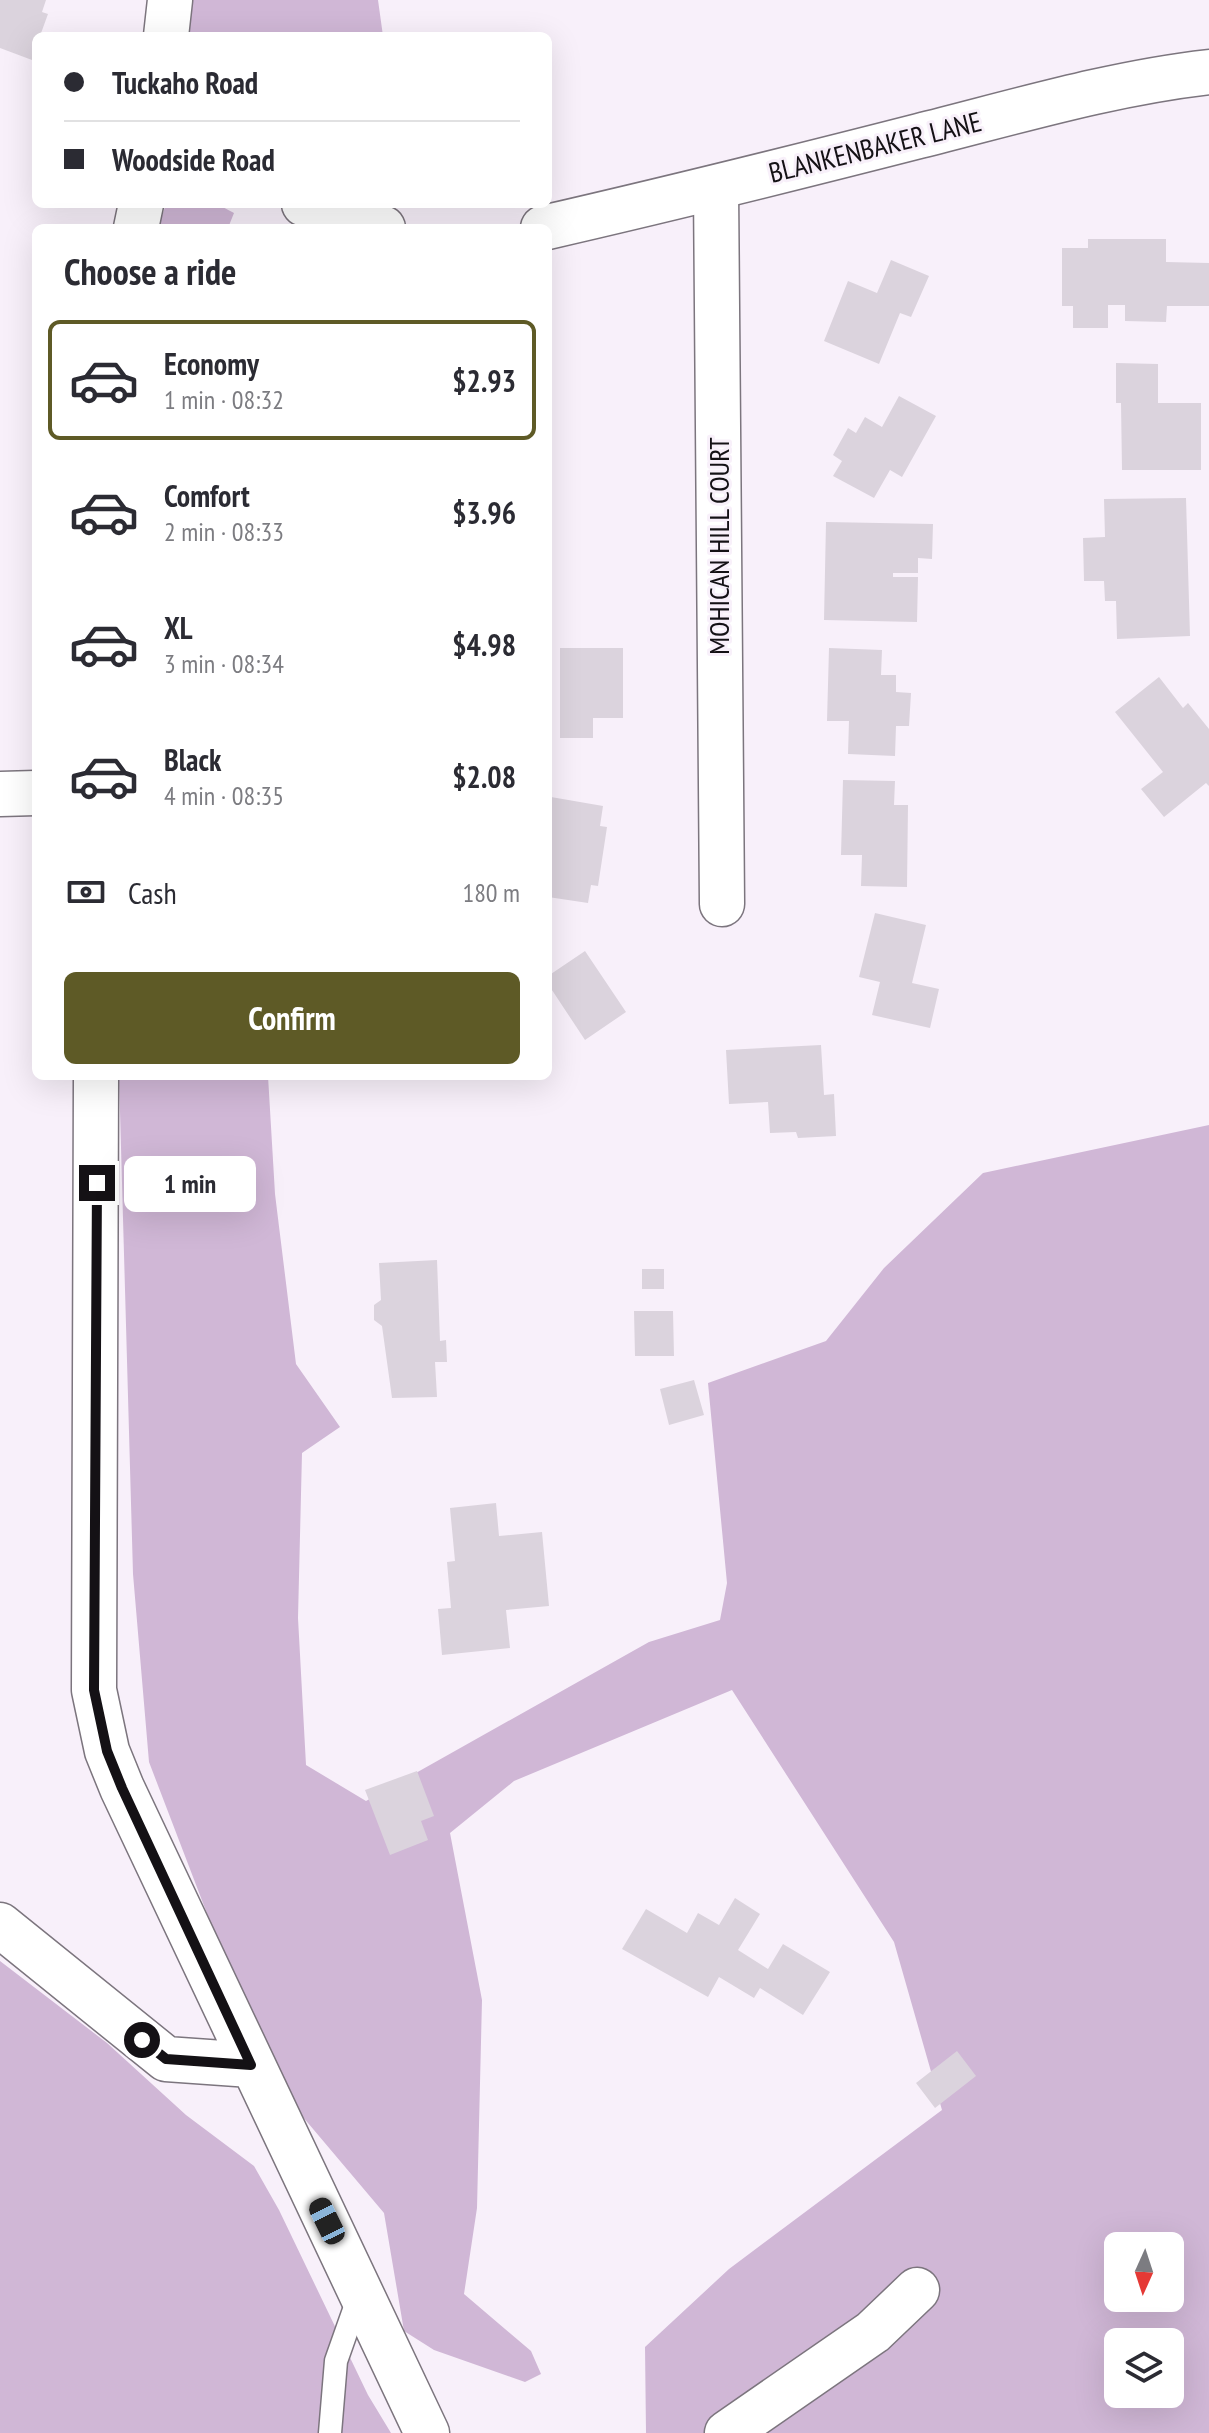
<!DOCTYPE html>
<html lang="en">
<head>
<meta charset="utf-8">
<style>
  :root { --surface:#fff; --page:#f2f2f3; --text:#2b2b33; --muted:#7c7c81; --line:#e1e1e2; --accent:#5e5a26 }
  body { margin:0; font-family:"PT Sans Narrow",sans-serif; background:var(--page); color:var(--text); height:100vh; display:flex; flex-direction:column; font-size:30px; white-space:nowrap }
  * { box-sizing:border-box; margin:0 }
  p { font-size:26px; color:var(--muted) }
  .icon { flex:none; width:44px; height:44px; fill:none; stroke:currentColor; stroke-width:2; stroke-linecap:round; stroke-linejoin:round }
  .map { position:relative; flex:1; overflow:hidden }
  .side { position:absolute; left:32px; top:224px; width:520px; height:856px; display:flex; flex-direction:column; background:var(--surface); border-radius:12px; box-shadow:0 8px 32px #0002 }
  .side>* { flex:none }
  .guide { position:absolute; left:32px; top:32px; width:520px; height:176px; border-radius:12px; box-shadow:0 8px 32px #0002; display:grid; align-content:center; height:176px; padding:0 32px; background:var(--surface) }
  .needle { width:52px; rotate:183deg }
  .buttons { position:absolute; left:1104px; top:2232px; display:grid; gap:16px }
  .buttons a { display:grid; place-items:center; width:80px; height:80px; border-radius:12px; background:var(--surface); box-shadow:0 8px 32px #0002; font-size:40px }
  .end { position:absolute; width:36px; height:36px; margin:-18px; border:10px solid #141115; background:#fff; box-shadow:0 0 0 4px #fff }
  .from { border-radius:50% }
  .bubble { position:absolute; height:56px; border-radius:12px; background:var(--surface); box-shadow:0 8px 32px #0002; font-size:26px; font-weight:800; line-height:56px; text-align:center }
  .car { position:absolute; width:24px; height:48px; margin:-24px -12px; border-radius:10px; box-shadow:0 0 6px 2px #0007; background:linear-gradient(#222 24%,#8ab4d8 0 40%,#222 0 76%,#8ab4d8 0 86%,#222 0) }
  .guide b { display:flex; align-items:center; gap:28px; height:76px; font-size:30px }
  .guide b+b { border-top:2px solid var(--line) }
  .guide i { width:20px; height:20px; background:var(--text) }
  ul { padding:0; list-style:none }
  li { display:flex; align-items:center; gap:24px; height:120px; margin:0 16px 12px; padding:0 16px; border:4px solid transparent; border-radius:12px }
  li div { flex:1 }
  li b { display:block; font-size:30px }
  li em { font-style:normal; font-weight:800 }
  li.active { border-color:var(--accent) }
  li>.icon { width:72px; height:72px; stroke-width:1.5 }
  h2 { padding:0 32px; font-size:36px; line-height:96px }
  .pay { display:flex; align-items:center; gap:20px; height:88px; padding:0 32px; font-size:30px }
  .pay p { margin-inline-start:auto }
  .primary-button { display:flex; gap:16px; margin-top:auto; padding:16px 32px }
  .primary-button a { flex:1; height:92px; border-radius:12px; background:var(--accent); color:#fff; font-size:32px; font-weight:800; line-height:92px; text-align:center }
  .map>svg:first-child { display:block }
  .green { fill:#d0b7d6; fill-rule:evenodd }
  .building { fill:#dbd3dd }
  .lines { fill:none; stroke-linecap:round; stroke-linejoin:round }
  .service-casing { stroke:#7c757e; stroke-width:25 }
  .minor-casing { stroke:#7c757e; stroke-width:47 }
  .tertiary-casing { stroke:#7c757e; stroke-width:47 }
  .service { stroke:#fff; stroke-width:22 }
  .minor { stroke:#fff; stroke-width:44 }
  .tertiary { stroke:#fff; stroke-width:44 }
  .route { stroke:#141115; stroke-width:10 }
  .labels { text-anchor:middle; stroke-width:6; stroke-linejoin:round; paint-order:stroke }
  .street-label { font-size:28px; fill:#141115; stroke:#f8f0fa }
</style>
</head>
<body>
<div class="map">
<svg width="1209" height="2433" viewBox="0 0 1209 2433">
  <rect width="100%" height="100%" fill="#f8f0fa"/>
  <path class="green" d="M193 0H378L383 36H190L187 19Z
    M166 204H217L234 213 228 228H158Z
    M119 1076H268L275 1194 296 1364 340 1427 302 1453 298 1618 306 1765 366 1801 649 1642 720 1620 727 1583 708 1383 826 1341 884 1268 983 1173 1209 1125V2433H646L645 2347 729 2269 942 2110 894 1942 732 1690 514 1781 450 1833 482 2000 477 2208 464 2294 531 2351 541 2374 525 2382 434 2350 404 2331 384 2213 270 2078 149 1762 133 1574ZM1118 2246H1170V2298H1118ZM1118 2342H1170V2394H1118Z
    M0 1961 107 2043 186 2115 254 2166 279 2210 368 2395 391 2433H0Z"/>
  <path class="building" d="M0 0H46L42 12 48 14 40 36H36L32 60 0 48Z
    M1088 239H1166V262L1209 263V306H1167L1166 322 1125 321V305H1108V328H1073V306H1062V248H1088Z
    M891 260 929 276 911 317 900 313 879 364 824 341 848 281 877 293Z
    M1116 363 1158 364V403H1201V470H1122L1121 403H1116Z
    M899 396 936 416 902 477 890 470 874 498 833 476 842 461 833 455 848 428 856 433 865 417 882 427Z
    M1186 498 1190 636 1117 639 1116 601H1105L1104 581H1084L1083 538 1105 537 1104 499Z
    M826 522 933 524 932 559 918 558V573H893V577H918L917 622 824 620Z
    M560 648H623V718H593V738H560Z
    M829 648 882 650 881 675H896V692L911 693 909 726H896L895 756 848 754 849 721H827Z
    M1159 677 1183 708 1188 703 1209 729V786L1206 783 1164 817 1141 789 1163 772 1115 712Z
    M843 780 895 781 894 805H908L907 887 861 886 862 855H841Z
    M551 797 603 806 600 826 607 827 598 886 591 885 588 903 548 897Z
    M875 913 926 925 912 983 939 989 930 1028 872 1015 880 982 859 977Z
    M585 951 626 1012 585 1040 548 984V976Z
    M821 1045 824 1095 834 1094 836 1136 798 1138 796 1132 770 1133 768 1102 729 1104 726 1050Z
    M437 1260 440 1341 446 1340 447 1362H435L437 1397 392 1398 382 1326 374 1320V1305L381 1300 379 1263Z
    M642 1269H664V1289H642Z
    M634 1311H673L674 1356H635Z
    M694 1380 704 1415 669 1425 660 1389Z
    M496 1503 499 1536 542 1532 549 1606 506 1610 510 1648 442 1655 438 1609 451 1608 447 1562 455 1561 450 1508Z
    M417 1771 434 1816 421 1821 428 1840 390 1855 365 1790Z
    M735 1898 760 1914 738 1950 768 1969 783 1944 830 1972 803 2015 760 1988 754 1998 719 1977 708 1997 622 1949 646 1909 687 1933 698 1913 719 1925Z
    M957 2051 976 2076 935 2108 916 2083Z"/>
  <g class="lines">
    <defs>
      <path id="service" d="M330 2433 336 2361 360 2293"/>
      <path id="minor" d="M716 188 722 904
        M136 228 141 204
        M0 794 36 793
        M96 1076 94 1690 107 1751 122 1788 427 2433
        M0 1925 166 2059 251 2065
        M727 2433 873 2332 917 2290"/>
      <path id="tertiary" d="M166 36 170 0
        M304 204 383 228
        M543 228C669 199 794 168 919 136 1015 112 1111 83 1209 72"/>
    </defs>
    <use href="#service" class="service-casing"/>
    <use href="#minor" class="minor-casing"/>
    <use href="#tertiary" class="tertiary-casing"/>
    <use href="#service" class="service"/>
    <use href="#minor" class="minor"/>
    <use href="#tertiary" class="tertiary"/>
  </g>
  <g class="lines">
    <path class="route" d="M97 1183 94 1690 107 1751 122 1788 251 2065 166 2059 142 2040"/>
  </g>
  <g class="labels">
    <g class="street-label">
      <text transform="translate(875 147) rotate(-14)" y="10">BLANKENBAKER LANE</text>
      <text transform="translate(719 546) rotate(-90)" y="10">MOHICAN HILL COURT</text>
    </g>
  </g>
</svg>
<div class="buttons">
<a><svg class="needle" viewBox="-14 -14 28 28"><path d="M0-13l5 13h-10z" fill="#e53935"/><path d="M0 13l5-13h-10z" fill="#7c7c81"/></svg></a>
<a><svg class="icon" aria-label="layers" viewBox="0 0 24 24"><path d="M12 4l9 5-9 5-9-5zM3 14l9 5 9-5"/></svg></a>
</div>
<i class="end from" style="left:142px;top:2040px"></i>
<i class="end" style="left:97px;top:1183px"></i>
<div class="bubble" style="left:124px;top:1156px;width:132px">1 min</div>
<i class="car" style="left:327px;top:2221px;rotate:334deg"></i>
<div class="guide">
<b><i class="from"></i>Tuckaho Road</b>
<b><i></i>Woodside Road</b>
</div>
<section class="side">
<h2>Choose a ride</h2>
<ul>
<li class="active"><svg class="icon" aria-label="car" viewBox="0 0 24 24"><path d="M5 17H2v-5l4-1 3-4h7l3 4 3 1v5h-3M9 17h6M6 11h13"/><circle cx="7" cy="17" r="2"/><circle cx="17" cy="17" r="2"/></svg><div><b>Economy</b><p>1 min · 08:32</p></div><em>$2.93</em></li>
<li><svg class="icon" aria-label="car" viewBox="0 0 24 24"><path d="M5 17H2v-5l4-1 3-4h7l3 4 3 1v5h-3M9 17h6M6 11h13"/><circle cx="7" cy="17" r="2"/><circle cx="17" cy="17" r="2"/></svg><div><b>Comfort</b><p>2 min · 08:33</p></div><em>$3.96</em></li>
<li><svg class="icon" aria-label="car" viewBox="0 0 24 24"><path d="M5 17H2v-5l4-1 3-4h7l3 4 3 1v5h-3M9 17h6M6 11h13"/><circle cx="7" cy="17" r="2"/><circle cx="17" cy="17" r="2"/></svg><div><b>XL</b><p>3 min · 08:34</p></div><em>$4.98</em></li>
<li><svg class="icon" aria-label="car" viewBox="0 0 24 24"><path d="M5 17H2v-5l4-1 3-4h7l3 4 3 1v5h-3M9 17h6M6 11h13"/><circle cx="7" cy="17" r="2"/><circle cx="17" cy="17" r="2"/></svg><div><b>Black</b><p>4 min · 08:35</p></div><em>$2.08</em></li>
</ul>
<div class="pay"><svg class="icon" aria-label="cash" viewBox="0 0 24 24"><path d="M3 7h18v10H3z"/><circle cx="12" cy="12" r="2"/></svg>Cash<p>180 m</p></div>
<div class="primary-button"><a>Confirm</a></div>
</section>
</div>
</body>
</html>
